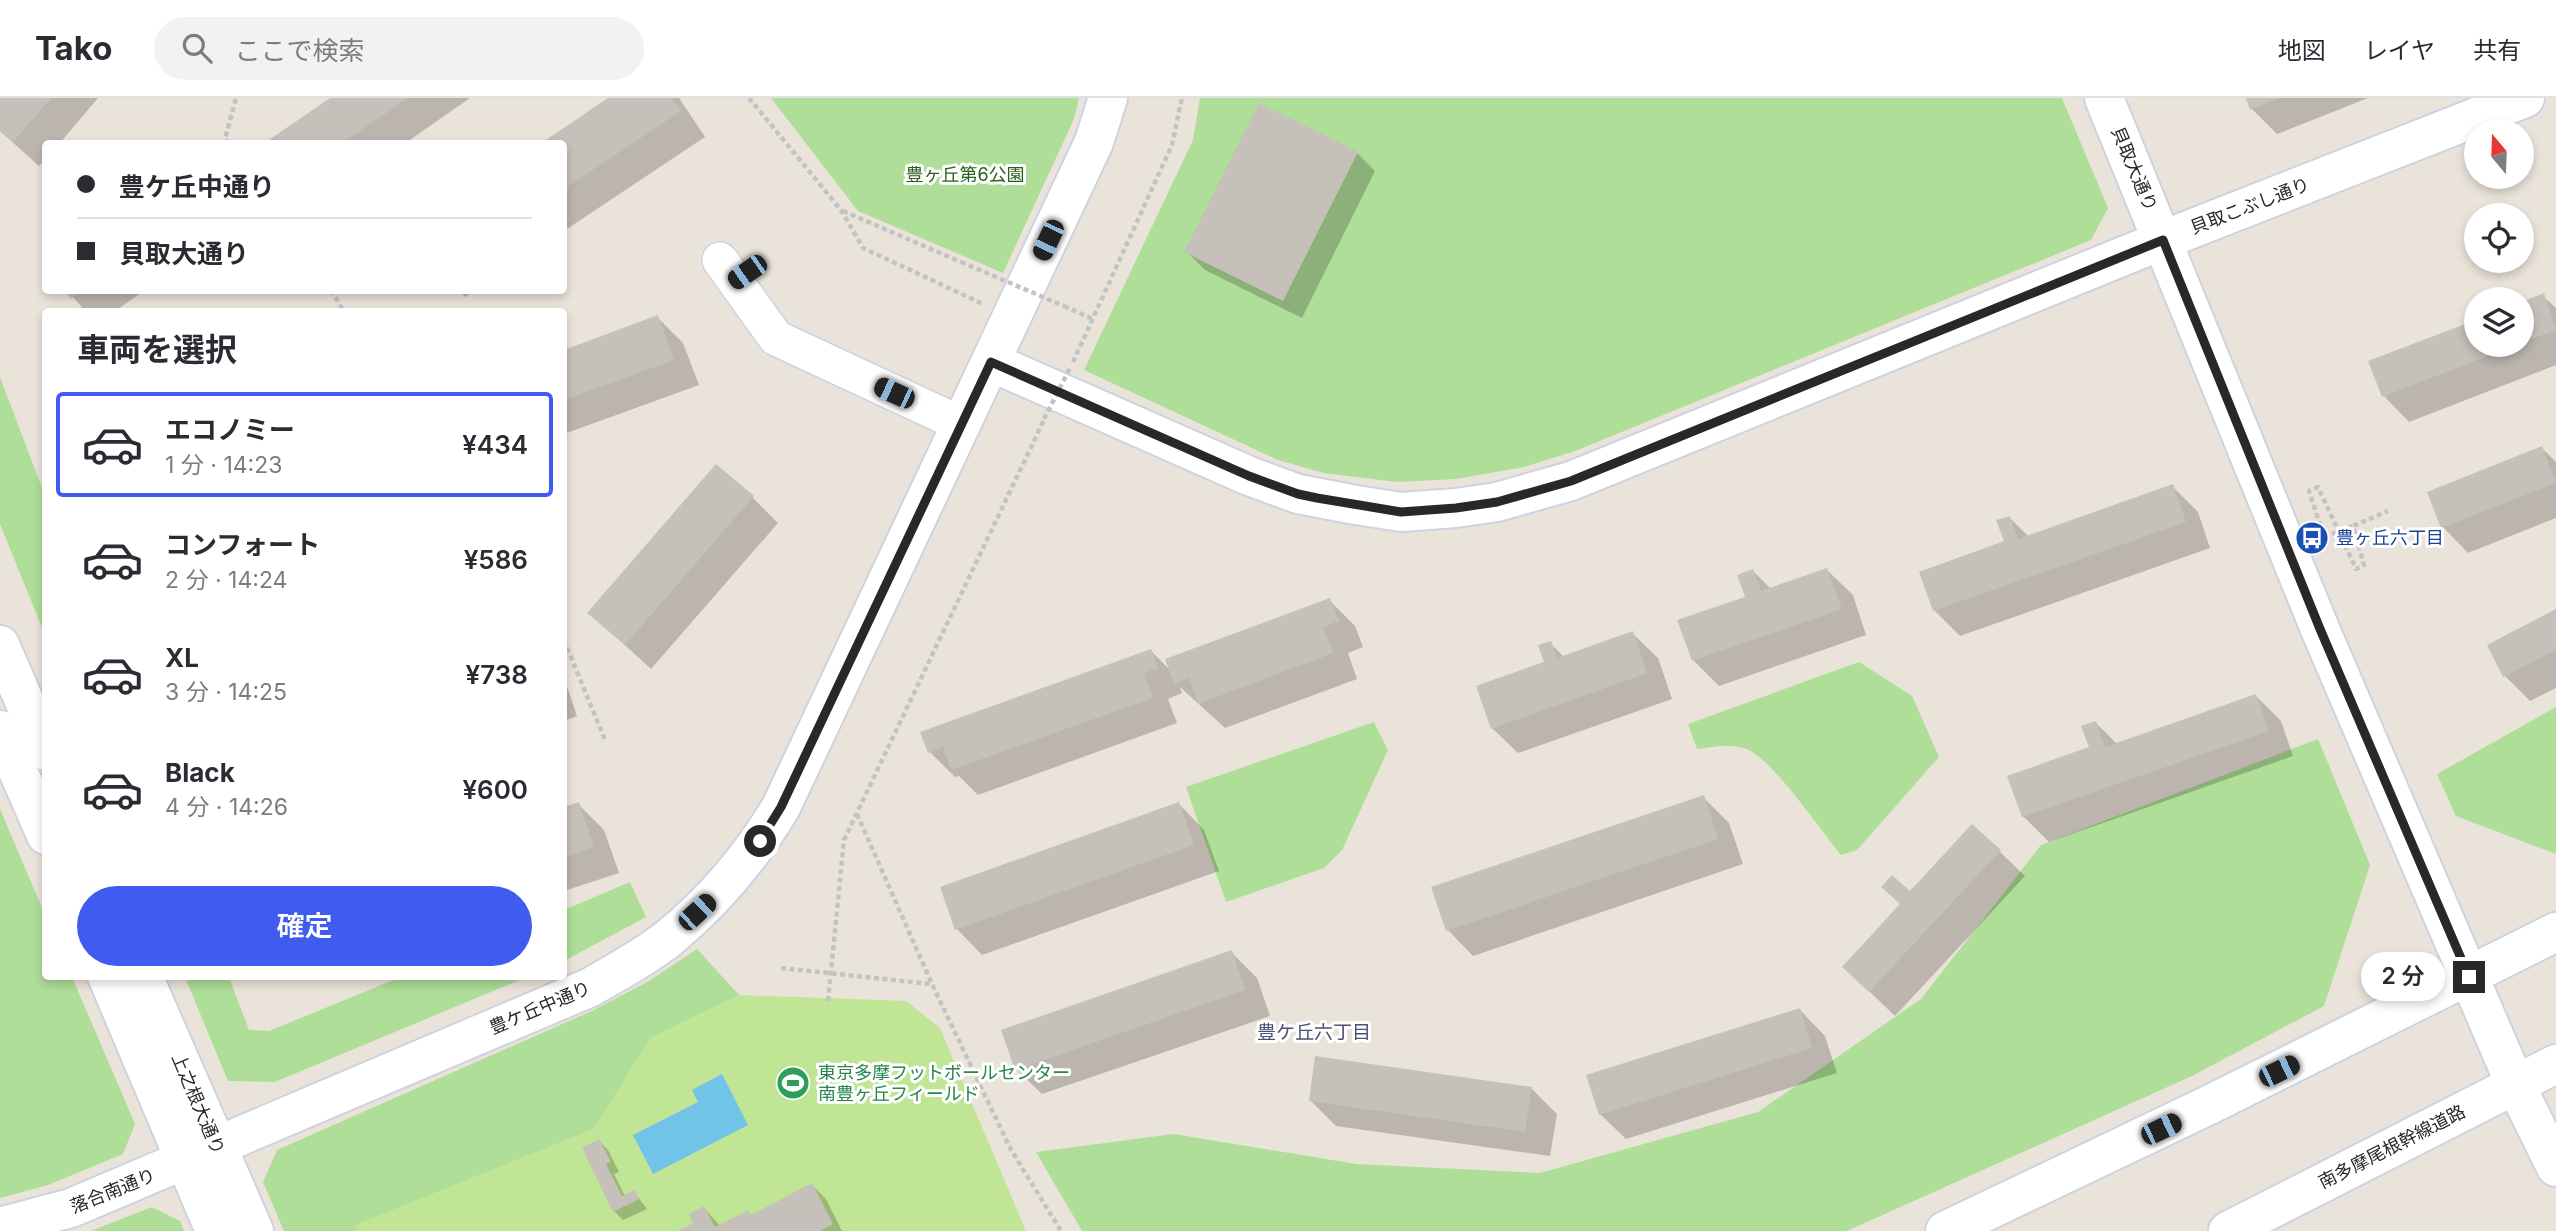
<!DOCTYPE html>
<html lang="ja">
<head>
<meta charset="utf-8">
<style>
  :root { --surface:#fff; --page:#f2f2f3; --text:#2b2b33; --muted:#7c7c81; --line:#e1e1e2; --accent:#405bf0 }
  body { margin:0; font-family:Inter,"Noto Sans JP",sans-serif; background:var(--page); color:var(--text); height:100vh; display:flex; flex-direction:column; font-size:26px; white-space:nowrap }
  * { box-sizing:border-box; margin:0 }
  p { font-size:23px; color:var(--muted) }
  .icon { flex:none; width:38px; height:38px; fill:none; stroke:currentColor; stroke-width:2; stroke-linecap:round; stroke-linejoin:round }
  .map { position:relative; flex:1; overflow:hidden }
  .side { position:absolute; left:42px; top:210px; width:525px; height:672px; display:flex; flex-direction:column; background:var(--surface); border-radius:7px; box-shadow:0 4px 10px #0003 }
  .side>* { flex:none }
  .top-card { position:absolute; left:42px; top:42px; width:525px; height:154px; border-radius:7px; box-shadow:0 4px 10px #0003; display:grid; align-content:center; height:154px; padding:0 35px; background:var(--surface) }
  .needle { width:46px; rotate:341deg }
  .fabs { position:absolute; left:2464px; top:21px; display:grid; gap:14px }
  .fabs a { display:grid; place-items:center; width:70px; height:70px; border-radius:50%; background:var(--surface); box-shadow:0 4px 10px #0003; font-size:35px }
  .end { position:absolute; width:32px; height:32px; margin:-16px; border:9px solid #282828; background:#fff; box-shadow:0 0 0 4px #fff }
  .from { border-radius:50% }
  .bubble { position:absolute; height:49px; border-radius:24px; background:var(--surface); box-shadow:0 4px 10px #0003; font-size:23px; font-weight:600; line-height:49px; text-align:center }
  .car { position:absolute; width:21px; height:42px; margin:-21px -10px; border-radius:9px; box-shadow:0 0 5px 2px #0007; background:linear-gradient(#222 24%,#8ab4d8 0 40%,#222 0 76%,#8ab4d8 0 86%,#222 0) }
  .top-card b { display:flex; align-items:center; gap:24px; height:66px; font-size:26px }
  .top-card b+b { border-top:2px solid var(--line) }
  .top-card i { width:18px; height:18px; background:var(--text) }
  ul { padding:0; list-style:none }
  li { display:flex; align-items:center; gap:21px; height:105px; margin:0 14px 10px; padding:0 21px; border:4px solid transparent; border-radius:7px }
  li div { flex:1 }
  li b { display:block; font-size:26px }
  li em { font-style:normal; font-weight:600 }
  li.current { border-color:var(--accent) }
  li>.icon { width:63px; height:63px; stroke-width:1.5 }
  h2 { padding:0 35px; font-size:32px; line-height:84px }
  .primary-button { display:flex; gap:14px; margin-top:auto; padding:14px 35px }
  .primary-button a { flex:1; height:80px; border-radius:42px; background:var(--accent); color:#fff; font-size:28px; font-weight:600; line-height:80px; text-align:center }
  header { display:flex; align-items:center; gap:42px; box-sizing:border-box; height:98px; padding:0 35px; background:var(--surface); border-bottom:2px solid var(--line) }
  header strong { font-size:33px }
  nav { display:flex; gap:38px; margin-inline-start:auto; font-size:24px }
  .search { width:490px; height:63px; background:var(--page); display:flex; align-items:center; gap:18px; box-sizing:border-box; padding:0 24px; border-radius:38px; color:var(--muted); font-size:26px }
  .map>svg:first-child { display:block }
  .green { fill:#aede98 }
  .pitch { fill:#c0e594 }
  .water { fill:#71c4e8 }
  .shadow { fill:#0003 }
  .building { fill:#c5c0b9 }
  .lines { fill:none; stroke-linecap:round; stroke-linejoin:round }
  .street-casing { stroke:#cfd2e0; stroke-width:38 }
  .secondary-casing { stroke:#cfd2e0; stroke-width:42 }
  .path { stroke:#c3c3c3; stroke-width:4.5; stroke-dasharray:5 3.5; stroke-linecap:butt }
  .street { stroke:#fff; stroke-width:35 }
  .secondary { stroke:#fff; stroke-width:38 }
  .path-bridge { stroke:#c3c3c3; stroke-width:4.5; stroke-dasharray:5 3.5; stroke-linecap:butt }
  .route { stroke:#282828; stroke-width:9 }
  .labels { text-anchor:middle; stroke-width:6; stroke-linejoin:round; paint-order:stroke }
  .street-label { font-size:18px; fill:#282828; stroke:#fff }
  .park-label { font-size:18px; fill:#28601c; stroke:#fff }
  .transit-label { font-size:18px; fill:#164399; stroke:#fff; text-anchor:start }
  .leisure-label { font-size:18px; fill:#27864d; stroke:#fff; text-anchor:start }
  .neighbourhood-label { font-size:19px; fill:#4b5176; stroke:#fff }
</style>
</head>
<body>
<header>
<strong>Tako</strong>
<div class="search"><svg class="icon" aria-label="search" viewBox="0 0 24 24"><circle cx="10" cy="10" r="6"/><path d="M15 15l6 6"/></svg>ここで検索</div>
<nav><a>地図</a><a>レイヤ</a><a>共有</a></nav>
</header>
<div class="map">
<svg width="2556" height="1133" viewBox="0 0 2556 1133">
  <rect width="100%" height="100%" fill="#eae3da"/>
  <path class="green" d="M771 0H1079L1074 21 1003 175 858 113Z
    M1200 0H2062L2108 110 2091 142 1575 353 1524 369 1456 381 1397 384 1324 375 1278 362 1084 272 1193 42Z
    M0 279 45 398V537L0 426Z
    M1859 564 1912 598 1939 659 1857 752 1841 757C1822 734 1771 659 1746 651 1729 645 1714 649 1697 651L1688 626Z
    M2556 609V756L2456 718 2437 676Z
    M1374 624 1388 652 1342 752 1324 770 1226 804 1186 689Z
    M2318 641 2370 767 2324 908 2192 978 1847 1133H1082L1036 1054 1174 1036 1356 1066 1540 1075 1758 1014 1921 901 2041 747Z
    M0 711 45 817 46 878 72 879 135 1026 123 1056 48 1087 0 1100Z
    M630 784 646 819 564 863V812Z
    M697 851 739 897 651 940 594 1031 356 1127 357 1133H284L263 1084 277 1052 594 912 649 883Z
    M185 879H229L249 932 269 933 401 879H527L275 984 228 983Z
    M152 1109 180 1123 184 1133H91Z"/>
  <path class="pitch" d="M739 897 906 903 940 930 1026 1133H357L355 1127 594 1031 651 940Z"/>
  <path class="water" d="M722 976 748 1027 653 1076 633 1037 698 1004 692 992Z"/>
  <path class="shadow" d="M0 0H98L59 46H46V61L39 68 0 33Z
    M333 0H470L404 46H266Z
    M611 0H679L705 39 564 133V46Z
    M2248 0H2368L2277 36 2252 11Z
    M1357 55 1375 73 1302 220 1205 172 1186 153Z
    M67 192H145L114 214H86Z
    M459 192H474L465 199Z
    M2543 198 2556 210V267L2409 324 2384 298 2371 264 2476 223V247H2522V206Z
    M658 220 683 245 699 287 564 336V253Z
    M2542 350 2556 364V420L2468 455 2443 429 2429 395Z
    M2172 388 2198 414 2210 450 1960 538 1934 512 2006 444 2010 420 2029 439Z
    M752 399 778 425 651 571 590 515Z
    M1827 472 1853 497 1866 537 1719 588 1693 562 1747 500 1753 473 1771 491Z
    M1329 502 1355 528 1363 549 1348 555 1357 581 1225 630 1180 589 1182 595 1168 601 1177 625 978 697 959 678 955 679 930 654 1151 553 1172 574Z
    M2556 513V590L2530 603 2505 578Z
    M1632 535 1658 560 1672 601 1518 655 1492 630 1546 565 1550 545 1564 559Z
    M564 579 577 618 564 623Z
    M2256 598 2281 623 2293 658 2049 744 2023 718 2091 650 2096 625 2117 646Z
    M1703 699 1729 725 1743 766 1473 858 1448 832Z
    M578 706 604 732 619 775 564 793V711Z
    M1179 706 1204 732 1219 773 982 857 957 831Z
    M1999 753 2025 778 1895 918 1844 869 1910 795Z
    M1231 854 1257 880 1270 918 1042 996 1016 971Z
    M1800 912 1825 938 1837 975 1626 1041 1600 1016Z
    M1531 990 1557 1016 1550 1058 1336 1028 1311 1003Z
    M599 1043 608 1052 619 1074 614 1076 625 1098 634 1094 647 1111 623 1122 614 1113Z
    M812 1087 826 1101 842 1133H681L696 1125 704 1110 720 1128 752 1118Z"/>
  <path class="building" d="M0 0H51L13 44 0 33Z
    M330 0H408L341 46H263Z
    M608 0H672L681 13 564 91V46H540Z
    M2246 0H2279L2250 12Z
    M1259 5 1358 54 1283 203 1184 154Z
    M65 192H83L71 201Z
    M2544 195 2556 232 2522 245V204Z
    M658 217 674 262 564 302V252Z
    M2476 222V247H2516L2382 299 2368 263Z
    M2542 348 2556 385 2441 430 2427 394Z
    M716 366 754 398 625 547 587 515Z
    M2173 386 2186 424 1933 513 1919 474 2004 443 1996 422 2010 418 2018 441Z
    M1827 470 1842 511 1692 563 1677 522 1745 499 1737 477 1753 471 1761 493Z
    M1330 500 1339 523 1323 529 1333 555 1198 606 1189 580 1174 586 1165 561Z
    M2556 511V552L2503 579 2487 547Z
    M1633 533 1647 575 1491 631 1476 588 1544 564 1538 547 1551 543 1557 560Z
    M1151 551 1158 570 1144 575 1153 600 951 672 943 649 928 655 920 634Z
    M2256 596 2269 633 2022 719 2007 678 2089 649 2081 628 2096 623 2105 649Z
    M1704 697 1718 741 1446 833 1431 789Z
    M579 704 594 749 564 760V709Z
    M1179 704 1194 747 955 832 940 789Z
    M1972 726 2001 752 1869 894 1842 869 1900 806 1881 789 1892 777 1910 793Z
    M1232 852 1245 892 1015 972 1001 932Z
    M1800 910 1812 950 1599 1017 1586 977Z
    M1315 958 1532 989 1525 1034 1309 1003Z
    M599 1041 611 1064 606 1066 622 1098 635 1092 639 1101 613 1114 582 1050Z
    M812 1085 833 1126 820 1133H677L693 1125 689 1116 704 1108 715 1129 748 1112 751 1117Z"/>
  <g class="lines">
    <defs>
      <path id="street" d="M720 162 776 240 961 326"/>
      <path id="secondary" d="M2104 0 2320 531 2515 986 2556 1069
        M991 264 1249 378 1298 396 1356 407 1401 414 1456 410 1497 404 1571 383 2163 142 2525 0
        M0 547 46 653
        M0 632 46 737
        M107 878 215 1133
        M143 878 254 1133
        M0 1129 71 1110 591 889C617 874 645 859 669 840 714 803 751 759 781 709L1094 44 1108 0
        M1945 1133 2211 1006 2556 834
        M2228 1133 2556 966"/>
    </defs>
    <use href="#street" class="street-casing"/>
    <use href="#secondary" class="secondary-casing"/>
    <path class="path" d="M749 0 841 112 863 150 983 206
      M228 46 225 41 236 0
      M843 113 961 164
      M331 192 344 214
      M1064 208 1093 221
      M1073 264 1172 47 1182 0
      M2324 439 2353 428
      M2319 441 2324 439 2309 393 2318 389 2356 471 2364 467 2353 428 2388 413
      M564 542 605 642
      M857 716 932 886 1010 1050 1061 1133
      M781 870 931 886
      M828 903 844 742 1044 322"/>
    <use href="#street" class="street"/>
    <use href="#secondary" class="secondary"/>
    <path class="path-bridge" d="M961 164 1064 208
      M1044 321 1071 268"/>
  </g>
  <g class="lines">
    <path class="route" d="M760 743 781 709 991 264 1249 378 1298 396 1317 400 1401 414 1456 410 1497 404 1571 383 2163 142 2320 531 2469 879"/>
  </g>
  <defs>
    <symbol id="bus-disc" viewBox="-11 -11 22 22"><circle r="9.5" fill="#1a4fb4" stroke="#fff"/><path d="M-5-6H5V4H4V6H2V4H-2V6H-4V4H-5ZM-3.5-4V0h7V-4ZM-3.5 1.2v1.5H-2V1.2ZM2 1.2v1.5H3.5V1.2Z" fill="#fff"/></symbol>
    <symbol id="stadium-disc" viewBox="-11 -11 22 22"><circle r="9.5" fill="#2e9e5b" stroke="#fff"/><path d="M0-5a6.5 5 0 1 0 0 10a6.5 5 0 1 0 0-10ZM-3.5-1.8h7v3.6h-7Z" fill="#fff"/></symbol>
  </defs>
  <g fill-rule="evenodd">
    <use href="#bus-disc" x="2293" y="421" width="38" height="38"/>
    <use href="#stadium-disc" x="774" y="966" width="38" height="38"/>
  </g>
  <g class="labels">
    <g class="street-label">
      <text transform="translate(2134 71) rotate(67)" y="6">貝取大通り</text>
      <text transform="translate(2250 108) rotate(-21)" y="6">貝取こぶし通り</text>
      <text transform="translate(540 910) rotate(-23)" y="6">豊ケ丘中通り</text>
      <text transform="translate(198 1006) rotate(67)" y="6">上之根大通り</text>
      <text transform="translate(2392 1049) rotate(-27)" y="6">南多摩尾根幹線道路</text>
      <text transform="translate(113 1093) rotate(-22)" y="6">落合南通り</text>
    </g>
    <g class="park-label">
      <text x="965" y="83">豊ヶ丘第6公園</text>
    </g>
    <g class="transit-label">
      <text x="2336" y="446">豊ヶ丘六丁目</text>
    </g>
    <g class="leisure-label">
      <text x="818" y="981">東京多摩フットボールセンター<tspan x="818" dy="21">南豊ヶ丘フィールド</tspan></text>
    </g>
    <g class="neighbourhood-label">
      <text x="1314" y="941">豊ケ丘六丁目</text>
    </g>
  </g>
</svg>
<div class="fabs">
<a><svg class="needle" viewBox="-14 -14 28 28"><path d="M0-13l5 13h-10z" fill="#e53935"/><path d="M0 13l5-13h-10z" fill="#7c7c81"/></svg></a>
<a><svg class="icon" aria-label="locate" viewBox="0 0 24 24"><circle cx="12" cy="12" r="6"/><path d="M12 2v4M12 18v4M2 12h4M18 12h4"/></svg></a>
<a><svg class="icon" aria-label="layers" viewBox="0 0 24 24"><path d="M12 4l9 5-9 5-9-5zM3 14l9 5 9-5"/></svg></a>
</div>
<i class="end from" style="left:760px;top:743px"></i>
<i class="end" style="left:2469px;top:879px"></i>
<div class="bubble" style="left:2361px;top:854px;width:84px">2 分</div>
<i class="car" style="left:1048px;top:142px;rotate:205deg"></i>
<i class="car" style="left:747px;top:174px;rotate:235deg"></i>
<i class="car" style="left:894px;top:295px;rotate:295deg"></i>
<i class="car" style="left:697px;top:814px;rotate:47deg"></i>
<i class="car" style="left:2279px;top:973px;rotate:64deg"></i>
<i class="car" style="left:2161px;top:1031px;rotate:64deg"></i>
<div class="top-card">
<b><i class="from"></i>豊ケ丘中通り</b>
<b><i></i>貝取大通り</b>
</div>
<section class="side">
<h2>車両を選択</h2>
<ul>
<li class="current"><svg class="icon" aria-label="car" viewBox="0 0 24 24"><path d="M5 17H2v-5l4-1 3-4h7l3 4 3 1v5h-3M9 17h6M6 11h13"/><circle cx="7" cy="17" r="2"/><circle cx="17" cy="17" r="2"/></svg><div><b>エコノミー</b><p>1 分 · 14:23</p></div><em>¥434</em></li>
<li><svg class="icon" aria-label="car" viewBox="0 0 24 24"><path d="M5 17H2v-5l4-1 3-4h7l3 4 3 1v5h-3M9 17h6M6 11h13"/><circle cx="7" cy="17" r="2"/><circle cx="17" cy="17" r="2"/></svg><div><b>コンフォート</b><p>2 分 · 14:24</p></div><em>¥586</em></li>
<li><svg class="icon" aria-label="car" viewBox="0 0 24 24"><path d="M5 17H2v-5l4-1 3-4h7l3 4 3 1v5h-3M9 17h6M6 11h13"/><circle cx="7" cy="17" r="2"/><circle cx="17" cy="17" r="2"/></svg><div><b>XL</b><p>3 分 · 14:25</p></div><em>¥738</em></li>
<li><svg class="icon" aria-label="car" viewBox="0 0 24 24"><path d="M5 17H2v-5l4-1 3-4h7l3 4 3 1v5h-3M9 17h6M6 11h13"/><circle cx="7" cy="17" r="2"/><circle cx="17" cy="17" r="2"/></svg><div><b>Black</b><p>4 分 · 14:26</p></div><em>¥600</em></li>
</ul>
<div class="primary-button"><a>確定</a></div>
</section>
</div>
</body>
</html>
